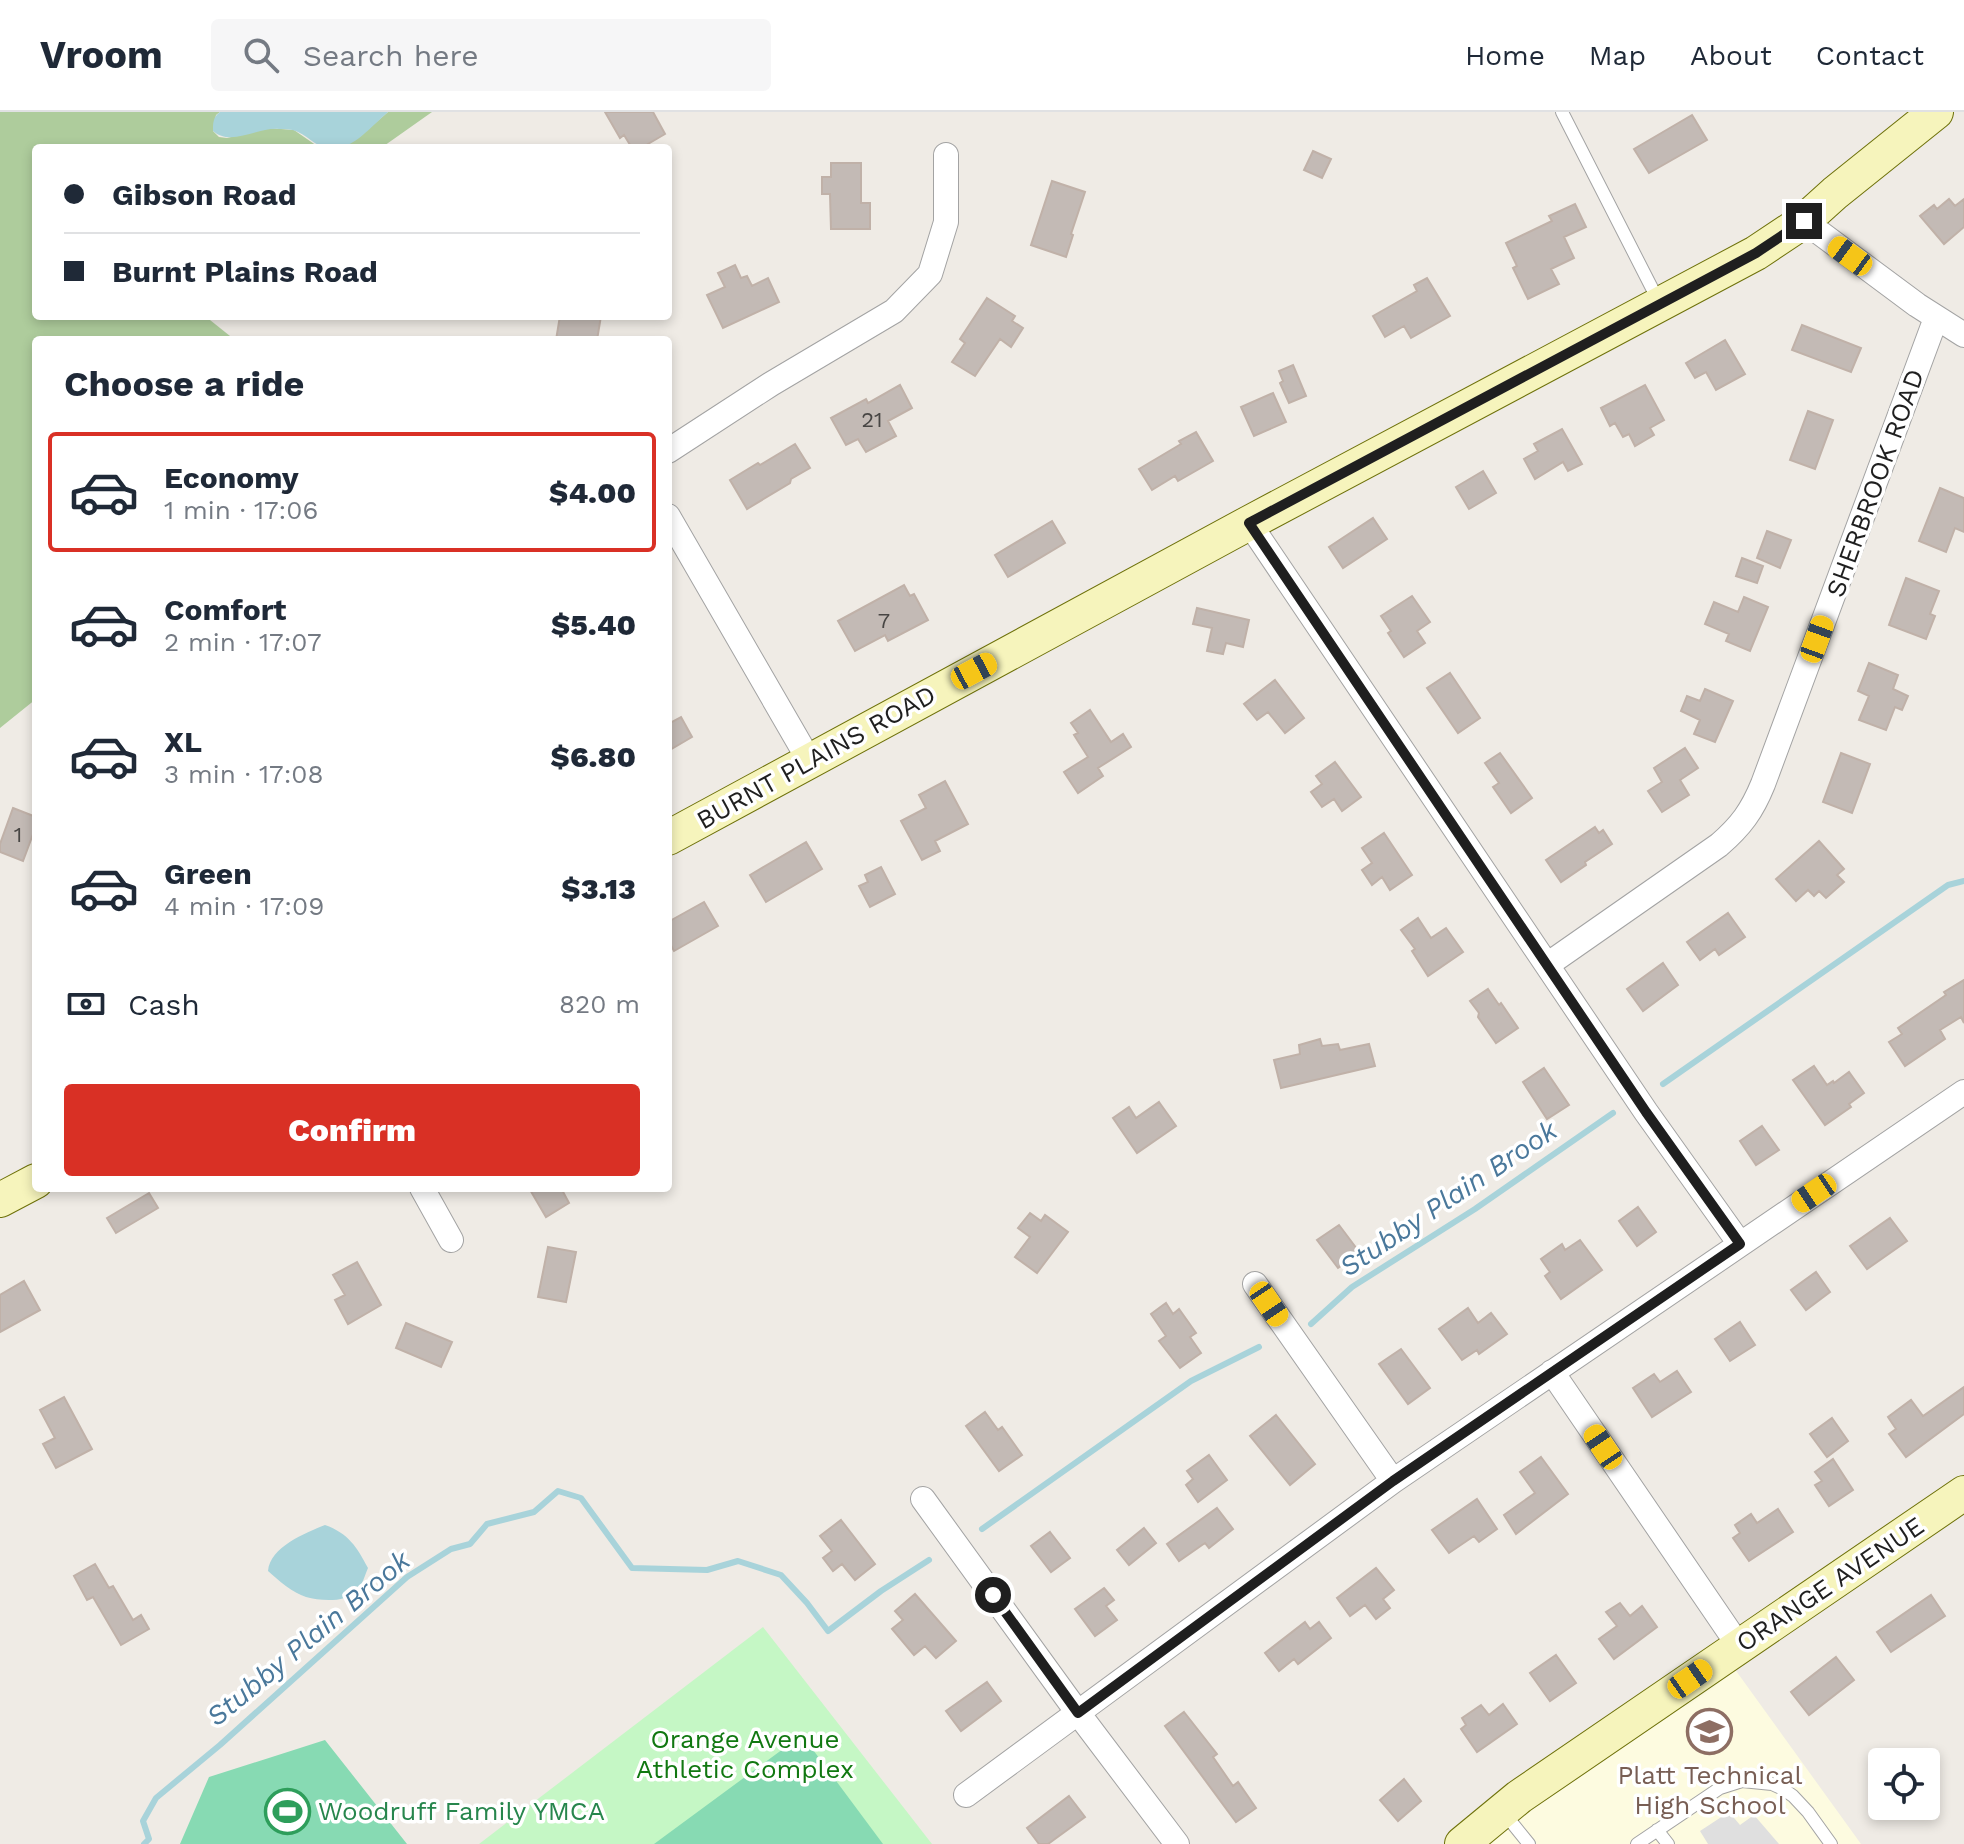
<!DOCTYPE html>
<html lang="en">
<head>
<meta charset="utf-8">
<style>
  :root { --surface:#fff; --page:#f6f6f7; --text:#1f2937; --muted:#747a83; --line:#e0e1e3; --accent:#d93025 }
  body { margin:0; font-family:"Work Sans",sans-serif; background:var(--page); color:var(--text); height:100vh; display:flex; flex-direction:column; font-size:30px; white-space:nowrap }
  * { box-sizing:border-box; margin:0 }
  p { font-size:26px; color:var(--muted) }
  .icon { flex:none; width:44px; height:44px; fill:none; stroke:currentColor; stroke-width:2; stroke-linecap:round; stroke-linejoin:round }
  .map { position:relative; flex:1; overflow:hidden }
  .drawer { position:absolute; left:32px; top:224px; width:640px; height:856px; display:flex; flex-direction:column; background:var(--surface); border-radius:8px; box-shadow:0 4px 12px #0003 }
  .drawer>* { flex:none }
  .top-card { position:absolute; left:32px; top:32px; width:640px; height:176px; border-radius:8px; box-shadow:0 4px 12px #0003; display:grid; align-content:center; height:176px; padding:0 32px; background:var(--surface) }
  .buttons { position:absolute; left:1868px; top:1636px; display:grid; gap:16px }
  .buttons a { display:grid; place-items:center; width:72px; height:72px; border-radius:8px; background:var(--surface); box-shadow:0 4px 12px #0003; font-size:40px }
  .end { position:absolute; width:36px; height:36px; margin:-18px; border:10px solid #1f1f1f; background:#fff; box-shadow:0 0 0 4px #fff }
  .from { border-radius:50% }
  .car { position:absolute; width:24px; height:48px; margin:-24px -12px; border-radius:10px; box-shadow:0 0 6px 2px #0007; background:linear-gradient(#f5c518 24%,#345 0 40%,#f5c518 0 76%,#345 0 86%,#f5c518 0) }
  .top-card b { display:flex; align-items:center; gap:28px; height:76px; font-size:30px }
  .top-card b+b { border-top:2px solid var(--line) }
  .top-card i { width:20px; height:20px; background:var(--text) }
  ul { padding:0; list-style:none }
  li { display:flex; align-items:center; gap:24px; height:120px; margin:0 16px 12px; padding:0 16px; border:4px solid transparent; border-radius:8px }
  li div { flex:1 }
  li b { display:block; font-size:30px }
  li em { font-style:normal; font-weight:800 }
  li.selected { border-color:var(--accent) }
  li>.icon { width:72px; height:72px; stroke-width:1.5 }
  h2 { padding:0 32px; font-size:36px; line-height:96px }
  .pay { display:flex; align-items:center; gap:20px; height:88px; padding:0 32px; font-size:30px }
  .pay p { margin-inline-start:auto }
  .cta { display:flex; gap:16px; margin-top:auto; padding:16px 32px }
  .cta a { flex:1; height:92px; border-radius:8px; background:var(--accent); color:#fff; font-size:32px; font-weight:800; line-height:92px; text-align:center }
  header { display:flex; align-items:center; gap:48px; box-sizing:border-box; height:112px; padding:0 40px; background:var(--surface); border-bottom:2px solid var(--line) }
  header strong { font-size:38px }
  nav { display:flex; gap:44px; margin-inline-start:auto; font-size:28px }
  .search { width:560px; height:72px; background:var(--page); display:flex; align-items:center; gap:20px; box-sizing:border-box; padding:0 28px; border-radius:8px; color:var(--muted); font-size:30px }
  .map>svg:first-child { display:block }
  .education { fill:#fdfbe0 }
  .forest { fill:#aecc9c }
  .park { fill:#c5f7c5 }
  .pitch { fill:#87dab3 }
  .parking { fill:#dfdfdf }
  .water { fill:#a8d3da }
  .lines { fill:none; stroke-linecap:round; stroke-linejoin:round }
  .stream { stroke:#a8d3da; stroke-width:6 }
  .building { fill:#c3bab5; stroke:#c0b1a8; stroke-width:2 }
  .service-casing { stroke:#a3a3a3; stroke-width:14 }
  .minor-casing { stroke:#a3a3a3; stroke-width:26 }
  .secondary-casing { stroke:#6e710a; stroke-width:36 }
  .service { stroke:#fff; stroke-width:12 }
  .minor { stroke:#fff; stroke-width:24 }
  .secondary { stroke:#f6f4bc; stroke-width:34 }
  .route { stroke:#1f1f1f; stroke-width:10 }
  .labels { text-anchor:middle; stroke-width:7; stroke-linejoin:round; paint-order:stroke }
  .number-label { font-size:22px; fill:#484644 }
  .street-label { font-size:26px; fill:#1f1f1f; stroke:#fff }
  .park-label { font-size:26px; fill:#117811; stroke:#fff }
  .education-label { font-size:26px; fill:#785e54; stroke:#fff }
  .leisure-label { font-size:26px; fill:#27864d; stroke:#fff; text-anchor:start }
  .water-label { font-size:28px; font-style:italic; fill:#4a789b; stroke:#fff }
</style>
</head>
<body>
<header>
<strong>Vroom</strong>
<div class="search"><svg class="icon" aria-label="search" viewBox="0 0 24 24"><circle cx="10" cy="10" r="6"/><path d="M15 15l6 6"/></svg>Search here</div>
<nav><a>Home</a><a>Map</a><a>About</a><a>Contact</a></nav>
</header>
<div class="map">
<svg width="1964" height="1732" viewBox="0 0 1964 1732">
  <rect width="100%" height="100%" fill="#efebe5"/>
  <path class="education" d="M1734 1556 1861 1732H1484L1519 1704Z"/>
  <path class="forest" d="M0 0H220L216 3 213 19 219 25 227 26 268 16 294 18 320 36H36V204H205L235 228H36V541L34 542 36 551V587L0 616Z
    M388 0H432L381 36H340L358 26Z"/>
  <path class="park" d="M763 1515 932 1732H479Z"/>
  <path class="pitch" d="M802 1623 883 1732H654Z
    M325 1628 407 1732H180L209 1665Z"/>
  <path class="parking" d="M1729 1700 1740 1713 1754 1703 1779 1732H1708L1700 1719Z"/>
  <path class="water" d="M220 0H388C375 11 359 30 343 35 322 42 314 28 298 20 292 17 286 17 279 17 258 15 231 35 213 19 213 11 213 5 220 0Z
    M325 1413C348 1421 357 1435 368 1456 365 1463 362 1474 357 1479 345 1491 321 1489 306 1485 293 1481 278 1468 268 1459 270 1435 305 1421 325 1413Z"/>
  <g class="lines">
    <path class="stream" d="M1663 972 1948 773 1964 769
      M1311 1212 1352 1175 1475 1097 1613 1001
      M982 1417 1191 1269 1259 1235
      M144 1732 149 1727 143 1709 156 1686 220 1633 407 1465 451 1437 470 1432 487 1412 534 1400 558 1379 581 1386 632 1456 707 1458 738 1449 781 1463 807 1491 828 1519 881 1479 929 1448"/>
  </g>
  <path class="building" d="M605 0H653L665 22 641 36H632L624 23 620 26Z
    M1692 3 1707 28 1649 61 1634 37Z
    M1313 39 1331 47 1322 66 1304 58Z
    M831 51H861V91H870V117H831L830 82H822V65H831Z
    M1052 69 1085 80 1071 122 1073 123 1066 145 1031 133Z
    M1949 87 1955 94 1964 87V115L1944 132 1920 104 1934 93 1937 97Z
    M1575 92 1586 115 1564 125 1574 146 1551 157 1559 172 1528 187 1513 156 1517 154 1506 131 1552 109 1549 104Z
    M735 153 741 166 747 164 752 174 768 166 779 190 723 216 707 183 725 175 718 161Z
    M1427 166 1450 204 1411 226 1404 214 1385 225 1373 204 1417 179 1414 173Z
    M987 186 1015 204 1012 209 1023 216 1011 235 1000 227 975 264 952 250 965 231 960 227Z
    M560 204H601L597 228H556Z
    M1802 213 1861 236 1851 260 1792 238Z
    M1725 228 1745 262 1716 278 1706 260 1695 266 1686 251Z
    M1293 253 1306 284 1289 291 1280 271 1283 269 1279 259Z
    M900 273 912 296 888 309 896 324 866 340 858 327 846 333 831 306 866 287 868 291Z
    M1645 273 1664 308 1650 316 1654 323 1635 334 1629 322 1623 325 1615 311 1610 314 1601 296Z
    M1273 281 1286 310 1254 324 1241 295Z
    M1808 299 1833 308 1815 357 1790 348Z
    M1562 317 1582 352 1568 359 1563 350 1535 367 1524 347 1538 339 1534 332Z
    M1196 320 1213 349 1178 369 1175 364 1152 378 1139 357 1181 332 1179 329Z
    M795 332 810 356 791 367 790 371 747 397 730 368 758 351 760 353Z
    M1483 359 1496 381 1469 397 1456 375Z
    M1940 376 1964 386V420L1955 416 1946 440 1919 429Z
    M1373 406 1387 427 1343 456 1329 435Z
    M1052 409 1065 431 1008 465 995 443Z
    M1767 419 1791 428 1780 456 1757 446Z
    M1742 446 1763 454 1757 471 1736 464Z
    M1906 466 1939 479 1930 502 1935 504 1926 527 1889 513Z
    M904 473 910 484 914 482 928 508 888 529 885 523 855 539 838 509Z
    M1412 484 1430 510 1417 519 1425 531 1404 545 1388 521 1391 519 1381 504Z
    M1744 485 1768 495 1750 539 1726 529 1729 522 1705 512 1714 490 1738 500Z
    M1197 496 1249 508 1243 535 1226 531 1223 542 1207 539 1212 516 1193 512Z
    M1869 551 1898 563 1893 577 1908 584 1902 598 1895 595 1886 618 1859 608 1869 584 1858 579Z
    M1450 561 1480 606 1458 621 1427 576Z
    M1275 568 1304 606 1285 621 1268 600 1257 608 1244 592Z
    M1705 577 1733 589 1715 630 1694 622 1700 608 1681 599 1687 584 1700 589Z
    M1090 598 1111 630 1123 622 1131 635 1098 656 1103 664 1078 681 1064 660 1088 645 1074 623 1078 621 1071 611Z
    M681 605 692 625 668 639V612Z
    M1685 636 1698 656 1680 668 1689 683 1662 700 1648 679 1662 670 1654 656Z
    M1500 641 1532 686 1511 701 1493 675 1499 671 1485 651Z
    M1841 641 1870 652 1852 701 1823 690Z
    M1335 650 1361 685 1342 699 1334 687 1322 695 1311 680 1322 672 1316 664Z
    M945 669 968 712 935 729 940 739 922 748 901 709 926 696 919 683Z
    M13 696 36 705V714L23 749 0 740V732Z
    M1595 715 1599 721 1603 718 1612 732 1585 750 1586 753 1561 770 1546 748Z
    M1384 721 1412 763 1390 778 1382 765 1372 773 1362 758 1372 751 1362 736Z
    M1819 729 1844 757 1837 763 1844 770 1826 786 1819 779 1814 784 1808 778 1796 789 1776 767Z
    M806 730 822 757 766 790 750 763Z
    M881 755 895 782 870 795 859 774 868 770 865 763Z
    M704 790 718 814 674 839 668 828V810Z
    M1728 801 1745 825 1719 843 1715 837 1700 848 1687 830Z
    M1418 806 1431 826 1446 816 1463 840 1428 864 1412 839 1415 837 1401 818Z
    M1663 851 1678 873 1643 899 1627 877Z
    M1964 868V911L1961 905 1940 918 1945 927 1905 954 1889 930 1902 922 1898 916 1946 883 1944 880Z
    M1488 877 1499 893 1501 891 1518 916 1496 931 1478 905 1479 901 1470 889Z
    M1320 927 1322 934 1338 932 1340 938 1369 932 1375 954 1281 976 1274 948 1300 942 1299 933Z
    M1814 954 1827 973 1833 969 1834 971 1849 960 1864 981 1849 992 1851 995 1825 1013 1793 968Z
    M1544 956 1569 993 1547 1007 1523 970Z
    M1159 990 1176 1014 1137 1041 1113 1006 1129 995 1136 1006Z
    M1762 1014 1779 1038 1756 1053 1740 1029Z
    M529 1076H561L569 1091 546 1105Z
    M149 1081 158 1096 116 1121 107 1106Z
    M1638 1095 1656 1120 1637 1134 1619 1109Z
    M1030 1101 1041 1109 1045 1103 1068 1120 1037 1161 1015 1145 1030 1125 1018 1116Z
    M1890 1106 1907 1129 1867 1157 1850 1134Z
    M1339 1113 1360 1141 1338 1156 1317 1128Z
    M1580 1128 1602 1158 1561 1187 1545 1164 1550 1160 1541 1147 1562 1132 1565 1138Z
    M548 1135 576 1140 566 1190 538 1185Z
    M357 1150 381 1193 348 1212 335 1188 345 1183 333 1163Z
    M1816 1160 1830 1180 1806 1198 1791 1178Z
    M24 1169 40 1198 0 1220V1183Z
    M1166 1191 1173 1202 1179 1197 1196 1221 1190 1225 1201 1241 1180 1256 1159 1229 1166 1224 1151 1202Z
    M1468 1196 1478 1211 1491 1201 1507 1222 1479 1242 1477 1238 1462 1248 1439 1217Z
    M1740 1210 1755 1233 1730 1249 1715 1227Z
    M406 1211 452 1230 441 1255 396 1236Z
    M1401 1237 1430 1276 1408 1292 1379 1252Z
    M1677 1259 1691 1280 1652 1305 1633 1276 1654 1262 1660 1270Z
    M1964 1275V1302L1906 1345 1889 1322 1896 1317 1888 1305 1911 1288 1923 1304Z
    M64 1285 92 1337 56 1356 43 1332 55 1326 40 1298Z
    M985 1300 998 1318 1002 1315 1022 1343 999 1359 966 1314Z
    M1276 1303 1315 1352 1290 1373 1250 1324Z
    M1832 1306 1848 1329 1827 1345 1810 1322Z
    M1209 1343 1227 1368 1198 1390 1186 1373 1193 1367 1187 1359Z
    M1541 1345 1568 1382 1516 1422 1504 1403 1535 1381 1520 1360Z
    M1833 1347 1853 1378 1829 1394 1815 1373 1822 1369 1815 1360Z
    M1477 1387 1497 1417 1479 1430 1474 1424 1449 1441 1432 1418Z
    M1217 1396 1233 1417 1209 1436 1205 1431 1179 1449 1167 1432Z
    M1778 1397 1793 1420 1749 1449 1733 1426 1740 1421 1735 1413 1751 1402 1757 1411Z
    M841 1408 875 1452 855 1468 842 1452 833 1459 823 1446 832 1439 820 1424Z
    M1144 1416 1156 1431 1129 1453 1117 1438Z
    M1050 1420 1070 1446 1051 1460 1031 1434Z
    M95 1452 109 1476 113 1474 133 1508 141 1503 149 1517 121 1533 93 1485 87 1488 74 1464Z
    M1376 1456 1394 1478 1383 1487 1390 1496 1376 1507 1365 1493 1350 1504 1337 1486Z
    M1104 1476 1114 1488 1106 1494 1117 1508 1095 1524 1075 1497Z
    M915 1482 956 1529 936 1546 925 1534 914 1543 892 1517 903 1508 895 1499Z
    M1931 1483 1945 1504 1891 1540 1877 1520Z
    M1620 1491 1630 1504 1642 1494 1657 1515 1614 1547 1599 1527 1617 1514 1606 1500Z
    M1305 1510 1310 1517 1319 1510 1331 1526 1298 1552 1294 1547 1279 1559 1265 1541Z
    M1556 1543 1576 1571 1550 1589 1530 1561Z
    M1836 1545 1854 1568 1809 1603 1791 1580Z
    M987 1570 1001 1589 961 1619 946 1599Z
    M1503 1592 1517 1612 1477 1640 1461 1617 1466 1613 1462 1606 1481 1593 1489 1603Z
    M1184 1600 1217 1642 1213 1645 1233 1674 1238 1670 1256 1696 1236 1710 1165 1614Z
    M1404 1667 1421 1689 1398 1709 1380 1688Z
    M1069 1684 1085 1705 1048 1732H1039L1027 1716Z"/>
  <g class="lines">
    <defs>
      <path id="service" d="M1562 0 1659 190
        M1504 1701 1529 1732
        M1657 1718 1668 1732
        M1637 1732 1720 1676 1742 1669 1772 1672 1783 1677 1793 1684 1808 1700 1831 1732"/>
      <path id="minor" d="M1804 109 1917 193 1964 223
        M668 339 771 272 894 199 930 162 946 110V43
        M668 404 809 648
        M1249 411 1646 1000 1740 1132
        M1547 853 1719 733C1741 714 1752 699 1763 672L1936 206
        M422 1076 451 1128
        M1255 1172 1393 1369
        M1552 1260 1739 1534
        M923 1387 1078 1601 1177 1732
        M966 1683 1393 1369 1964 980"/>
      <path id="secondary" d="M668 726 1249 411 1756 141 1804 109 1835 81 1936 0
        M0 1088 36 1069
        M1462 1732 1519 1685 1964 1381"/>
    </defs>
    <use href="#service" class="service-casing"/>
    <use href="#minor" class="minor-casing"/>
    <use href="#secondary" class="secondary-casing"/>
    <use href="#service" class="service"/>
    <use href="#minor" class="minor"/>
    <use href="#secondary" class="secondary"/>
  </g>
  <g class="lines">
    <path class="route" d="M993 1483 1078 1601 1393 1369 1740 1132 1646 1000 1249 411 1756 141 1804 109"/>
  </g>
  <defs>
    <symbol id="school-ring" viewBox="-11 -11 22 22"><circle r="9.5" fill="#fff" stroke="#8d6e63" stroke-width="1.5"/><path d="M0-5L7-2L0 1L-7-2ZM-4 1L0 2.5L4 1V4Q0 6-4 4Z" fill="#8d6e63"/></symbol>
    <symbol id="stadium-ring" viewBox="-11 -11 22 22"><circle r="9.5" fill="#fff" stroke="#2e9e5b" stroke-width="1.5"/><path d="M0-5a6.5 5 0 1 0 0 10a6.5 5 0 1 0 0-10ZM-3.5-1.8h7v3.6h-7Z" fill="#2e9e5b"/></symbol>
  </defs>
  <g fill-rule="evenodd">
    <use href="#school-ring" x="1684" y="1594" width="51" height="51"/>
    <use href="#stadium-ring" x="262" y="1674" width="51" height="51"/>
  </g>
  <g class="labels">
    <g class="number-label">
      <text x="872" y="315">21</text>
      <text x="884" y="516">7</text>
      <text x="18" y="730">1</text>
    </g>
    <g class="street-label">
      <text transform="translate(1875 371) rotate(-70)" y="9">SHERBROOK ROAD</text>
      <text transform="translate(816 645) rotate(-29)" y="9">BURNT PLAINS ROAD</text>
      <text transform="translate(1830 1472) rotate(-34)" y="9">ORANGE AVENUE</text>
    </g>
    <g class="park-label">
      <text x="745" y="1636">Orange Avenue<tspan x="745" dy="30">Athletic Complex</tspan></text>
    </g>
    <g class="education-label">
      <text x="1710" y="1672">Platt Technical<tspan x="1710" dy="30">High School</tspan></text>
    </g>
    <g class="leisure-label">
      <text x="318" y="1708">Woodruff Family YMCA</text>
    </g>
    <g class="water-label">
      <text transform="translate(1448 1086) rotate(-34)" y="10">Stubby Plain Brook</text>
      <text transform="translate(308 1526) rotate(-40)" y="10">Stubby Plain Brook</text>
    </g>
  </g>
</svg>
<div class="buttons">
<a><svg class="icon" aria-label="locate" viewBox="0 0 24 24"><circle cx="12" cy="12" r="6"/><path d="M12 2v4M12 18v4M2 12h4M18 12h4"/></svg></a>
</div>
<i class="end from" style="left:993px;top:1483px"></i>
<i class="end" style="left:1804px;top:109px"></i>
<i class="car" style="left:1850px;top:144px;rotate:306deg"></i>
<i class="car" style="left:1817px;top:527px;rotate:20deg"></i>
<i class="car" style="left:974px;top:559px;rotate:62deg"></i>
<i class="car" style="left:1814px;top:1081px;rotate:236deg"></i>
<i class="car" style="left:1269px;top:1192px;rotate:146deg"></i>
<i class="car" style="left:1603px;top:1335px;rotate:326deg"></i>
<i class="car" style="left:1690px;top:1567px;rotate:55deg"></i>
<div class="top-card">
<b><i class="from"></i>Gibson Road</b>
<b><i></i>Burnt Plains Road</b>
</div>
<section class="drawer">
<h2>Choose a ride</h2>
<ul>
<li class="selected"><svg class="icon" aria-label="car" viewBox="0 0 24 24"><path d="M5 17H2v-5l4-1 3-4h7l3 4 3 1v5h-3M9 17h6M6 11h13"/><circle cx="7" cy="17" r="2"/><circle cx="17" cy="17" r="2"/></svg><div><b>Economy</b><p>1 min · 17:06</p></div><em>$4.00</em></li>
<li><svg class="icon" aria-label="car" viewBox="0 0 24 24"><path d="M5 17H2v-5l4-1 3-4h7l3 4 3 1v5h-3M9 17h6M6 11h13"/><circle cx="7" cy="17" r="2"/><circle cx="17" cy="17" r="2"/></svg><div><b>Comfort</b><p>2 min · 17:07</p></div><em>$5.40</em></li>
<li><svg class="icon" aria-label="car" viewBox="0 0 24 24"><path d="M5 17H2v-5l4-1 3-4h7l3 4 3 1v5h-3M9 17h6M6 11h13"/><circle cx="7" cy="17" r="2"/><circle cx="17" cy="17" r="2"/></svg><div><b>XL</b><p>3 min · 17:08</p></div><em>$6.80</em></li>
<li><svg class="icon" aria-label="car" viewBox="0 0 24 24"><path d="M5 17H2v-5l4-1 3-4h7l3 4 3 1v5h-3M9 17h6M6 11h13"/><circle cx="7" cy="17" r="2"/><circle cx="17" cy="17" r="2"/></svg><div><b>Green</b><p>4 min · 17:09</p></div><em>$3.13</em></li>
</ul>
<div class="pay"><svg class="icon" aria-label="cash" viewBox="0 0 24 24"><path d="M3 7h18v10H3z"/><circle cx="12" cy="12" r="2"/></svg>Cash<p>820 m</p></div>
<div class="cta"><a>Confirm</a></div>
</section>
</div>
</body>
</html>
